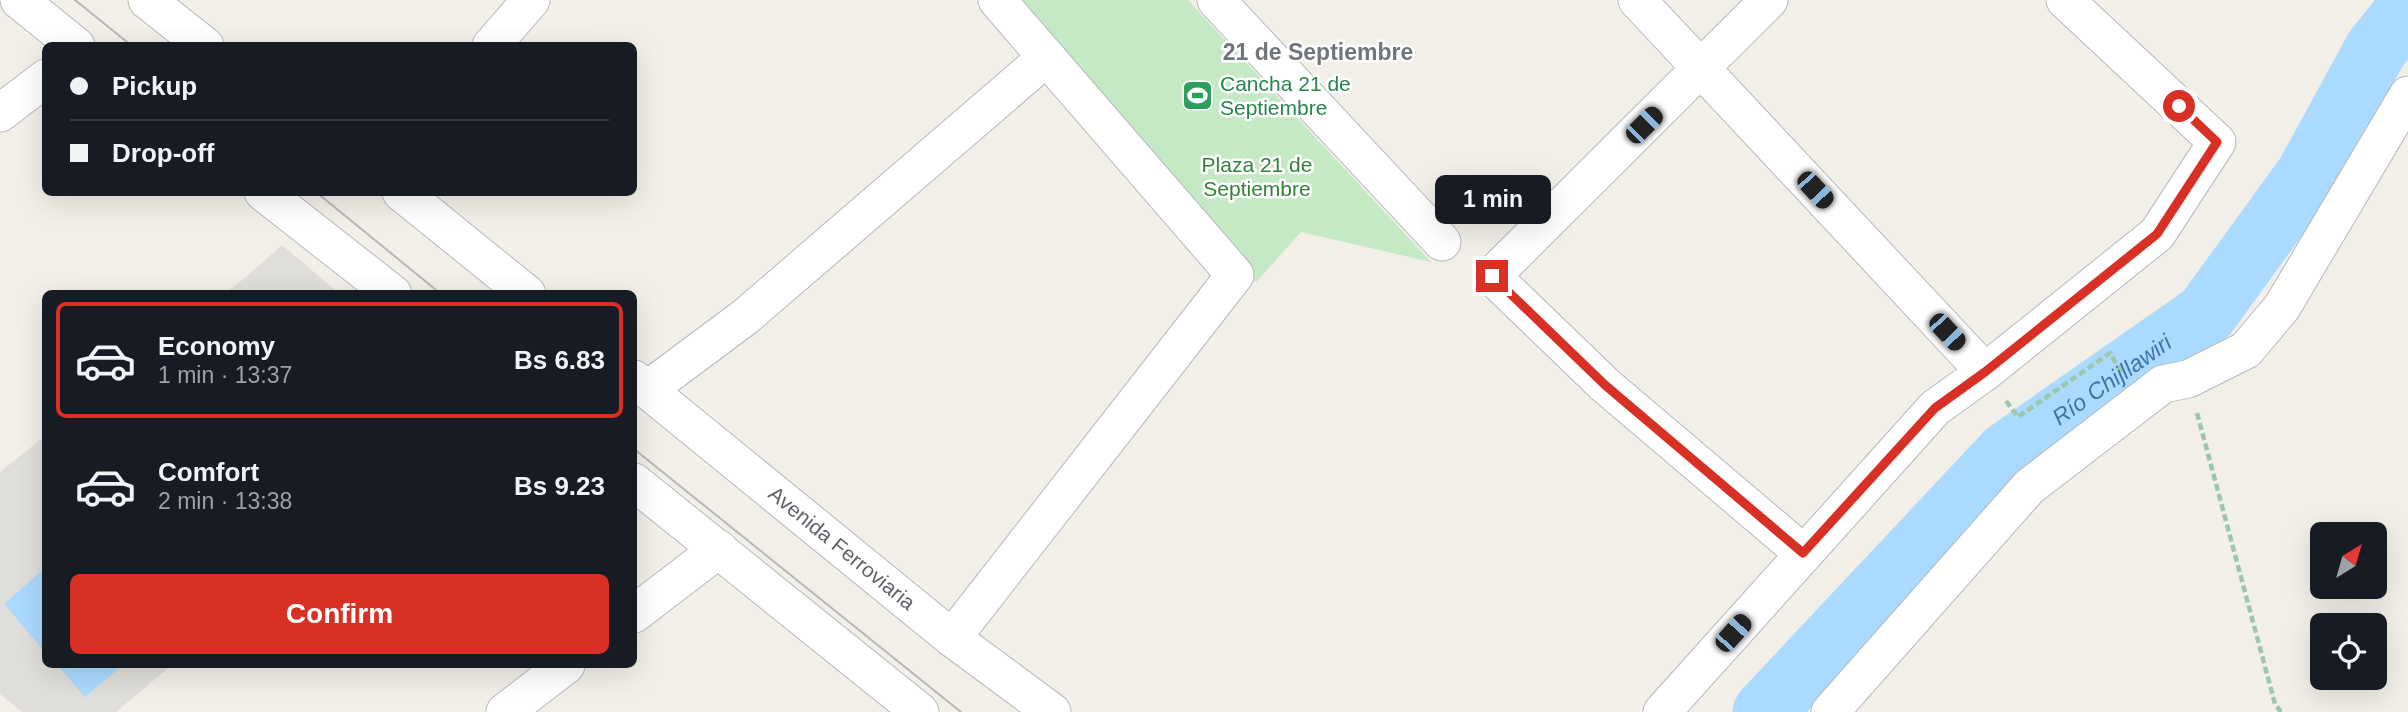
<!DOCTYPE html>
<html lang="en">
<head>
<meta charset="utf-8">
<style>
  :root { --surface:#171b24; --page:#20242c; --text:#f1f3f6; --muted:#9ea1a6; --line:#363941; --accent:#d93025 }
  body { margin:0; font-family:Arial,sans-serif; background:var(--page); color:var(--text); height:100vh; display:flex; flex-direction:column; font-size:26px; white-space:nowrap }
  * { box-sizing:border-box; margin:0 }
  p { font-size:23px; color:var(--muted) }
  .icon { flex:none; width:38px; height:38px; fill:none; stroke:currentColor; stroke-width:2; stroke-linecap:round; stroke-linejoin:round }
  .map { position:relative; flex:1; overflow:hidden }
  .details { position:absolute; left:42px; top:290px; width:595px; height:378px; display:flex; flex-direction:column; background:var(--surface); border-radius:10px; box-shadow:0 7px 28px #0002 }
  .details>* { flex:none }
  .top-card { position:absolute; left:42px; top:42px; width:595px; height:154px; border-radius:10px; box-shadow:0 7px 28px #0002; display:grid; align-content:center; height:154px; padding:0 28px; background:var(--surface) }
  .needle { width:46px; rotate:37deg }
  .fabs { position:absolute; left:2310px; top:522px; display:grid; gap:14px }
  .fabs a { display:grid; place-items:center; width:77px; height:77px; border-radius:10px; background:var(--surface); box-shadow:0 7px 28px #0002; font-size:35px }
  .end { position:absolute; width:32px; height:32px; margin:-16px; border:9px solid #d93025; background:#fff; box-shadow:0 0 0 4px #fff }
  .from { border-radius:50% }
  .bubble { position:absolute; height:49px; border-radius:10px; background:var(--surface); box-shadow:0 7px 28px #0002; font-size:23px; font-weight:800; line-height:49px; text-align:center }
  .car { position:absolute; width:21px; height:42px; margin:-21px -10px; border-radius:9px; box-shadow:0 0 5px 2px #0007; background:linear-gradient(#222 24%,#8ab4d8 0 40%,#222 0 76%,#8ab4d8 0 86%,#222 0) }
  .top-card b { display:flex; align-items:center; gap:24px; height:66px; font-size:26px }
  .top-card b+b { border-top:2px solid var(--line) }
  .top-card i { width:18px; height:18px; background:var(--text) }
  ul { padding:12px 0 0; list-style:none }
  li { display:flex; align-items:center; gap:21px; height:116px; margin:0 14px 10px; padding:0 14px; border:4px solid transparent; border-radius:10px }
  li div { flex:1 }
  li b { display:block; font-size:26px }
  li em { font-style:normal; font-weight:800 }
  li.current { border-color:var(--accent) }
  li>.icon { width:63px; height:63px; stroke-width:1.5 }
  .cta { display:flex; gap:14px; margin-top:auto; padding:14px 28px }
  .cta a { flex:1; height:80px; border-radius:10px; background:var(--accent); color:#fff; font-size:28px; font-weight:800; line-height:80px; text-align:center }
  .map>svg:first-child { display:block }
  .industrial { fill:#e0deda }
  .green { fill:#c5e8c5 }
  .water { fill:#aadaff }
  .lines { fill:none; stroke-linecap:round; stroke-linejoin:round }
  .river { stroke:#aadaff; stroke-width:63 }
  .minor-casing { stroke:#b5b8bc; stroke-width:39 }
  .path { stroke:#9cc7a9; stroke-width:4.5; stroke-dasharray:7 3.5; stroke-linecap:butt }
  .minor { stroke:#fff; stroke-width:37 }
  .tram { stroke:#b6b7b8; stroke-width:2 }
  .route { stroke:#d93025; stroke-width:9 }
  .labels { text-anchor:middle; stroke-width:5; stroke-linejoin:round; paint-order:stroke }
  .leisure-label { font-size:21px; fill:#27864d; stroke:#fff; text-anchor:start }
  .park-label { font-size:21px; fill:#348238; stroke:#fff }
  .street-label { font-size:21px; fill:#5f6368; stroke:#fff }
  .neighbourhood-label { font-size:23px; font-weight:bold; fill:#70757a; stroke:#fff }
  .water-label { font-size:23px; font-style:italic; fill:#4174aa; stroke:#fff }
</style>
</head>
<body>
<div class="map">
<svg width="2408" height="712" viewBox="0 0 2408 712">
  <rect width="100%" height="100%" fill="#f1efe8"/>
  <path class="industrial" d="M282 245 340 294H224L246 277Z
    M45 436 46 665H172L116 712H22L0 694V472Z"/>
  <path class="green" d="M1011 0H1188L1431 262 1301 232 1256 282Z"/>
  <path class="water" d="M45 568V652L4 604Z
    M57 665H123L85 697Z"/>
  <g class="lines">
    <path class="river" id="s1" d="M1764 712 2007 453 2206 314 2307 175 2376 49 2408 9"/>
    <defs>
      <g id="minor">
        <path d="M19 0 76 46"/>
        <path d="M147 0 205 46"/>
        <path d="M1216 0 1442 242"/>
        <path d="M1637 0 1985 372"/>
        <path d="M1769 0 1492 276 1605 385 1803 553"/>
        <path d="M491 46 531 0"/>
        <path d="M0 113 46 78"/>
        <path d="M263 192 393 294"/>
        <path d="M401 192 527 294"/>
        <path id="s2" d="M634 379 952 638 1052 712"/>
        <path d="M647 390 745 317 1047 57"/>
        <path d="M634 482 920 712"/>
        <path d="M634 614 719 549"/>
        <path d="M952 638 1235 275 997 0"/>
        <path d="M505 712 566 665"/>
        <path d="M1662 712 1935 408 1985 372 2157 234 2217 142 2065 0"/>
        <path d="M1830 712 2029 487 2163 384 2188 379 2246 350 2282 307 2408 95"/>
      </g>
    </defs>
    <use href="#minor" class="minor-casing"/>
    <path class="path" d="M2006 401 2018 417 2110 353 2121 372
      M2197 413 2275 704 2281 712"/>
    <use href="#minor" class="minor"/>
    <path class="tram" d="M75 0 132 46
      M316 192 441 294
      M634 449 961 712"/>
  </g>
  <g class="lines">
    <path class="route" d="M1492 276 1605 385 1803 553 1935 408 1985 372 2157 234 2217 142 2179 106"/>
  </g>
  <defs>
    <symbol id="stadium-square" viewBox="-11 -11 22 22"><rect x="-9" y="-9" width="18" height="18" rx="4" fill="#2e9e5b" stroke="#fff"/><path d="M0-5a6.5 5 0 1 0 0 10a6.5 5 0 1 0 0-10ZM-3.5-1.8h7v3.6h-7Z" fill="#fff"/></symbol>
  </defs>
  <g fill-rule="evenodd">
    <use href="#stadium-square" x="1180" y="78" width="35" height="35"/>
  </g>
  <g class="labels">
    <g class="leisure-label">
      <text x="1220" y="91">Cancha 21 de<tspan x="1220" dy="24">Septiembre</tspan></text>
    </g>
    <g class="park-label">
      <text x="1257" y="172">Plaza 21 de<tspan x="1257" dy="24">Septiembre</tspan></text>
    </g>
    <g class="street-label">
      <text dy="7" stroke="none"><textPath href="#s2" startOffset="268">Avenida Ferroviaria</textPath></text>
    </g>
    <g class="neighbourhood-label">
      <text x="1318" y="60">21 de Septiembre</text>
    </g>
    <g class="water-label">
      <text dy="8" stroke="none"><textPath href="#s1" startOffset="483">Río Chijllawiri</textPath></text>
    </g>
  </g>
</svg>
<div class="fabs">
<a><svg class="needle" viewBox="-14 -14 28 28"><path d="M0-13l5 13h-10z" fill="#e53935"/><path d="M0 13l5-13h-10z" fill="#9ea1a6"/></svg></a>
<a><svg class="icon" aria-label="locate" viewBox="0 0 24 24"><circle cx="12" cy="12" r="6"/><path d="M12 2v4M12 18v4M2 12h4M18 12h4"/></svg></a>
</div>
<i class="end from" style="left:2179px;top:106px"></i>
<i class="end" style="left:1492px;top:276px"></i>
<div class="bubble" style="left:1435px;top:175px;width:116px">1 min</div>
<i class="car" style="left:1644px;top:125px;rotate:45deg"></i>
<i class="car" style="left:1815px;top:190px;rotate:137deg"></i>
<i class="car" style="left:1947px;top:332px;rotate:137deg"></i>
<i class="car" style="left:1733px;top:633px;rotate:42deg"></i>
<div class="top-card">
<b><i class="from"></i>Pickup</b>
<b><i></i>Drop-off</b>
</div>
<section class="details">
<ul>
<li class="current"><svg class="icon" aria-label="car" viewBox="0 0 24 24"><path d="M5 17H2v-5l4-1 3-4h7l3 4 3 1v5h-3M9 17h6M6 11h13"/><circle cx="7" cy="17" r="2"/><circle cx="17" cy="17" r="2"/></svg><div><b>Economy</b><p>1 min · 13:37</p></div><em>Bs 6.83</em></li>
<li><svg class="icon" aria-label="car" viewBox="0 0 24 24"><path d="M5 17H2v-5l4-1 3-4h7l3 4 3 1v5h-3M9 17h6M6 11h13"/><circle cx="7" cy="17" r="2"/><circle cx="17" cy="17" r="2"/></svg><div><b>Comfort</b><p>2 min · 13:38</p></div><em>Bs 9.23</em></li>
</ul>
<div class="cta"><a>Confirm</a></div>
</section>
</div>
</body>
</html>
